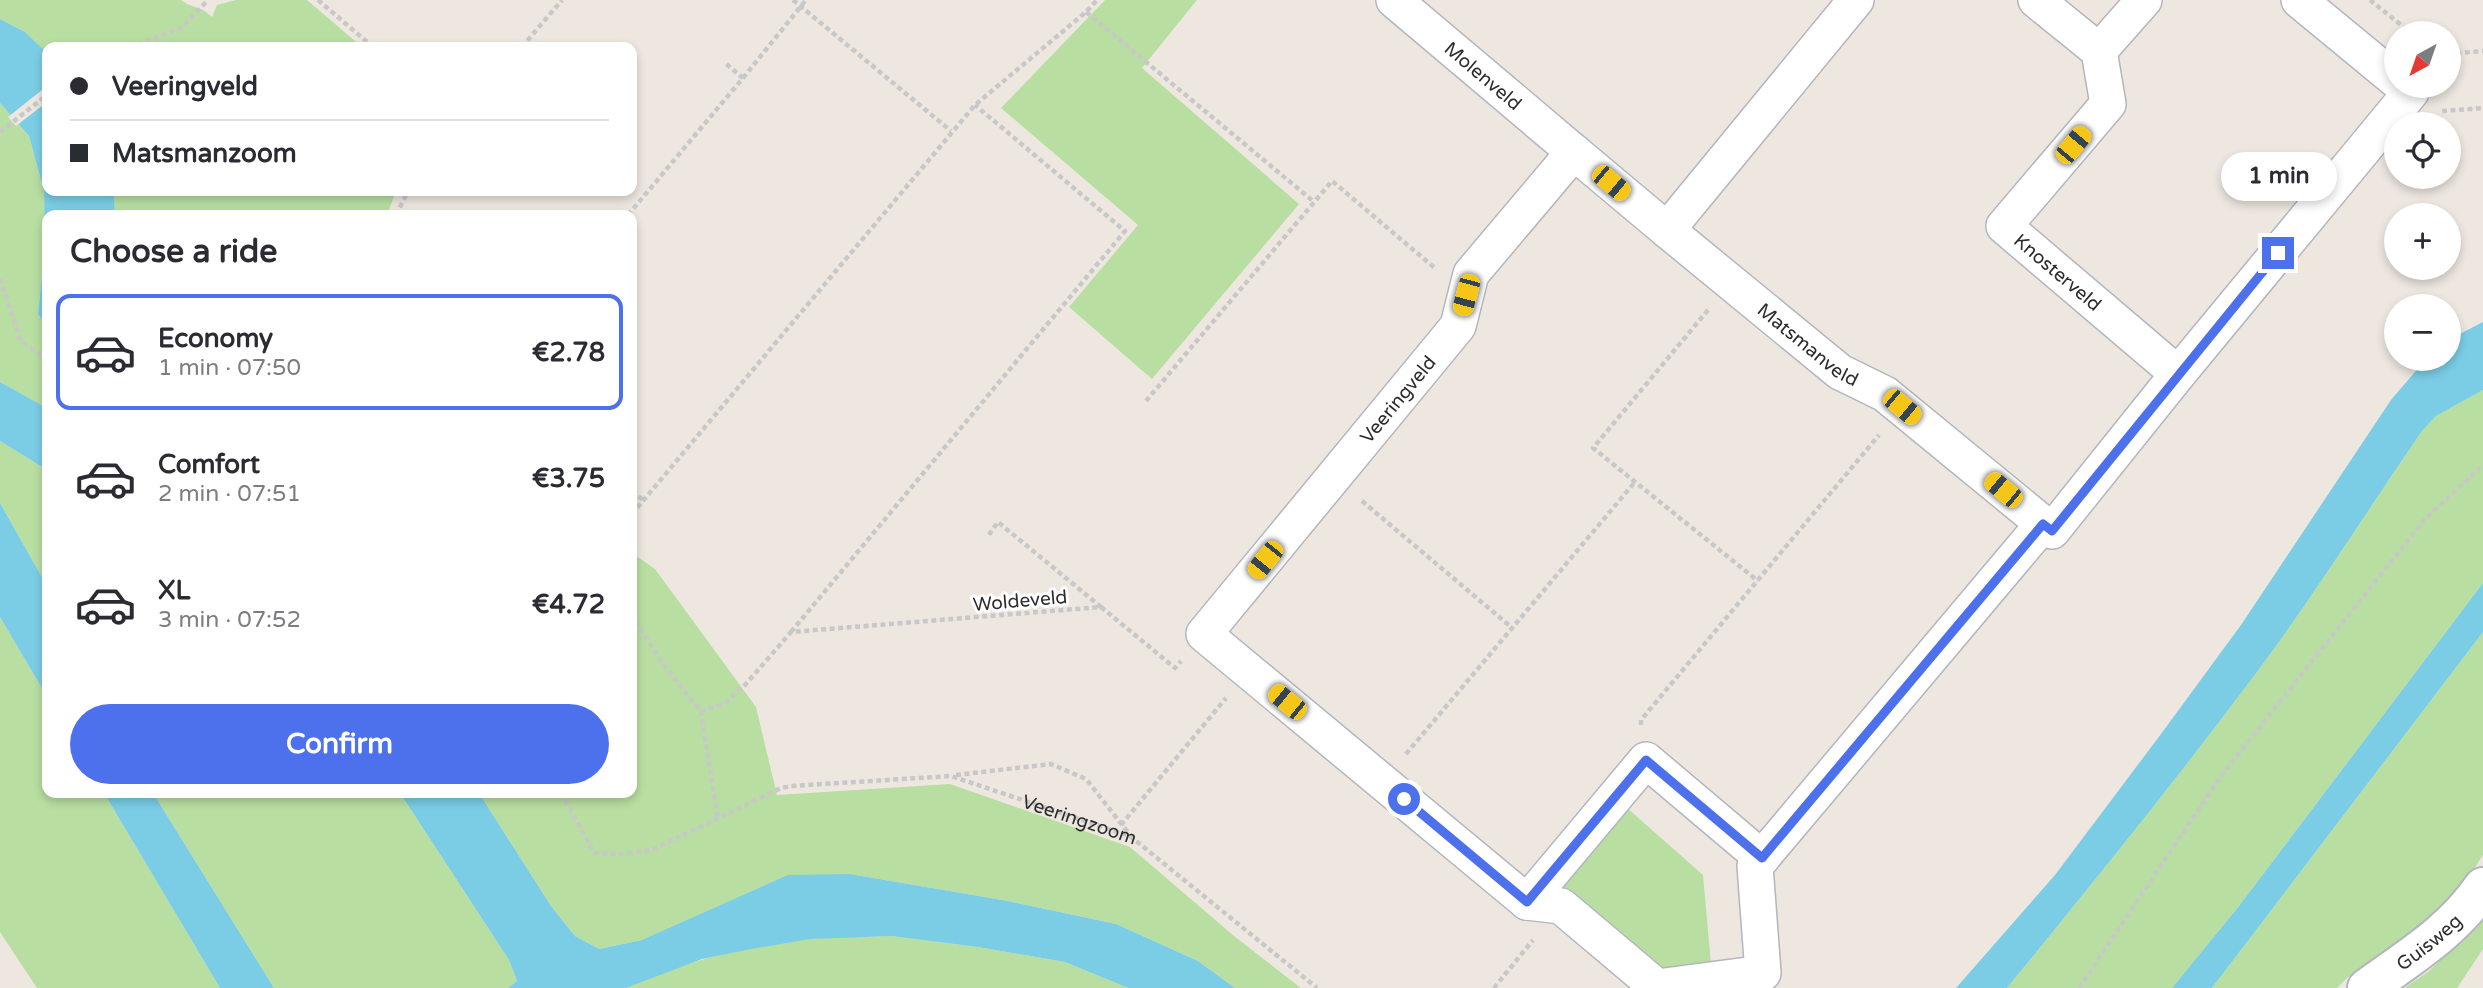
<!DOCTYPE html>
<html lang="en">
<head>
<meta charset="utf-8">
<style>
  :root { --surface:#fff; --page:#f2f2f3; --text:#2b2b33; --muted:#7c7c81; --line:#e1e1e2; --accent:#4d70ed }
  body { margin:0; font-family:"Varela Round",sans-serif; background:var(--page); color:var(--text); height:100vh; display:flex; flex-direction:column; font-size:26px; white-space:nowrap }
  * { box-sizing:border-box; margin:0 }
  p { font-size:23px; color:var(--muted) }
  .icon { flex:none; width:38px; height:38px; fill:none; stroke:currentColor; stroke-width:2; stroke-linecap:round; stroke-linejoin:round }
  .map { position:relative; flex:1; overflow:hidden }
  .side { position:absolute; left:42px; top:210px; width:595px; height:588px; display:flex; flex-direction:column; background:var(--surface); border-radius:14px; box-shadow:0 4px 10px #0003 }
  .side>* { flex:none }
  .guide { position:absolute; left:42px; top:42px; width:595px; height:154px; border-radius:14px; box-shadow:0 4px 10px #0003; display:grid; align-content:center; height:154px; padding:0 28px; background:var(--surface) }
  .needle { width:46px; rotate:220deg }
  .buttons { position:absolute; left:2384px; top:21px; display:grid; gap:14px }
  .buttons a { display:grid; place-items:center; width:77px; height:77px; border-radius:50%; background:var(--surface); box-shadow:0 4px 10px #0003; font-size:35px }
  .end { position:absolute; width:32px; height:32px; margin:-16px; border:9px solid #4d70ed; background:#fff; box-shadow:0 0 0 4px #fff }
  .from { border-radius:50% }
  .bubble { position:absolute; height:49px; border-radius:24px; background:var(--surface); box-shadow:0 4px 10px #0003; font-size:23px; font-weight:700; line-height:49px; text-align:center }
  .car { position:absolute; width:21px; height:42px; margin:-21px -10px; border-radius:9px; box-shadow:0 0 5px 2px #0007; background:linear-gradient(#f5c518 24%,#345 0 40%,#f5c518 0 76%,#345 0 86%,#f5c518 0) }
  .guide b { display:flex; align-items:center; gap:24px; height:66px; font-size:26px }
  .guide b+b { border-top:2px solid var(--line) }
  .guide i { width:18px; height:18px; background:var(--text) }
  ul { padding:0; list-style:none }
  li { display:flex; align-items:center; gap:21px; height:116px; margin:0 14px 10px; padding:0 14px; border:4px solid transparent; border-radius:14px }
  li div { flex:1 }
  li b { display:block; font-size:26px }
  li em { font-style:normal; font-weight:700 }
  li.selected { border-color:var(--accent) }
  li>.icon { width:63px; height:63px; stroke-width:1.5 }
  h2 { padding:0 28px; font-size:32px; line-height:84px }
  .cta { display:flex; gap:14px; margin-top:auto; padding:14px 28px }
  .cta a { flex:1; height:80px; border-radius:42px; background:var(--accent); color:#fff; font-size:28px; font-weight:700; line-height:80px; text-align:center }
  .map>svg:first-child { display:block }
  .green { fill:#b8dfa1 }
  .water { fill:#7bcde6 }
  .pier { fill:#ede7e0 }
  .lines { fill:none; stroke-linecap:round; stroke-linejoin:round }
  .street-casing { stroke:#b3b6be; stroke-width:38 }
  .secondary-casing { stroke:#b3b6be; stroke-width:42 }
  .path { stroke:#c8c8c8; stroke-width:4.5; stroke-dasharray:5 3.5; stroke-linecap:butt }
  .street { stroke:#fff; stroke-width:35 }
  .secondary { stroke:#fff; stroke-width:38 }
  .route { stroke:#4d70ed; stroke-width:9 }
  .labels { text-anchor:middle; stroke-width:6; stroke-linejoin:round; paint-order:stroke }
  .street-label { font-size:19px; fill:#2c2c2c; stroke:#fff }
</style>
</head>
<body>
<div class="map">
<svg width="2483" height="988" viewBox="0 0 2483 988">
  <rect width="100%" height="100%" fill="#ede7e0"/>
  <path class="green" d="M0 0H181C193 9 200 5 212 17L217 5 236 0H307L362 47H47V53L25 32 0 19Z
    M1105 0H1197L1142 68 1299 204 1152 379 1069 307 1138 225 1001 108Z
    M0 103 29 136 44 191 45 247 38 314 47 327V408L0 382Z
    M114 191H396L387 215H115Z
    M2483 390V583L2239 906 2172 988H2007C2092 884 2177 779 2257 672 2315 594 2367 511 2422 431L2436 416Z
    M0 441 47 470V586L0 503Z
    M632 553 655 569 756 707 777 795 950 784 1130 847 1234 936 1301 988H1235L1198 961 1116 924 1008 901 850 874 642 940 599 949 575 936 551 906 479 793H632Z
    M0 617 47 697V793H104L220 988H37L0 932Z
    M2483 632V855C2450 910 2398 942 2347 978L2337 988H2212Z
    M153 793H400L509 960 517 981 508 988H274Z
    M1626 807 1703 875 1711 964 1657 970 1559 887Z
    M2483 920V949L2457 988H2404L2428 972Z
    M891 936 978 947 1065 962 1128 988H626C683 961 747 946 809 939 836 936 864 937 891 936Z"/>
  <path class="water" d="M0 19 25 32 47 53V191H114L115 215H47V327L38 314 45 247 44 191 29 136 0 103Z
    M2483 322V390L2436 416 2422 431C2367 511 2315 594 2257 672 2177 779 2092 884 2007 988H1956L2055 875 2161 734 2241 625 2391 400 2426 359H2448V340Z
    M0 382 47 408V470L0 441Z
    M0 503 47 586V697L0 617Z
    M2483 583V632L2212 988H2172L2239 906Z
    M104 793H153L274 988H220Z
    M400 793H479L551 906 575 936 599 949 642 940 788 875 850 874 1008 901 1116 924 1198 961 1235 988H1128L1065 962 978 947 891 936 810 939 751 949 702 959 626 988H508L517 981 509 960Z"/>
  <path class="pier" d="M47 86V102L16 126 8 117Z"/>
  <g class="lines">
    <defs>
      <g id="street">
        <path id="s2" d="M1394 0 1574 152"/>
        <path id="s3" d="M2036 0 2099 51 2108 104 2004 226 2178 374"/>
        <path d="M2299 0 2396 80"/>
        <path d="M2099 51 2144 0"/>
        <path id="s4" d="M1667 230 1840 372 1885 394 2052 531 2178 374 2411 92 2403 86"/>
        <path id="s5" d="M1527 902 1204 634 1458 326 1471 274 1574 152 1667 230 1856 0"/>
        <path d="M1527 902 1561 906 1657 987 1763 973 1755 866 2043 524"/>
        <path d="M1527 902 1646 760 1762 858"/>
      </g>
      <g id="secondary">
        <path id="s6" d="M2367 988C2411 956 2452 932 2483 887"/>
      </g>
    </defs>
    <use href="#street" class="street-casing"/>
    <use href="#secondary" class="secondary-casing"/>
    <g class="path">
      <path d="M318 0 373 47"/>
      <path d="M793 0 951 131"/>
      <path d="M2370 0 2411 33"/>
      <path d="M1086 12 1313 201"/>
      <path d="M130 47 181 28 208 0"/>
      <path d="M522 47 562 0"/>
      <path d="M2448 54 2483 51"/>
      <path d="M743 78 806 0"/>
      <path d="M2442 111 2483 108"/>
      <path d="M0 132 47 95"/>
      <path d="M396 215 408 191"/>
      <path d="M628 215 743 78 724 62"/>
      <path d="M0 279 21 341 47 360"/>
      <path d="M1708 310 1593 448 1758 581"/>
      <path d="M1146 401 1332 181 1436 269"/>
      <path d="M632 491 643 500"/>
      <path d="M1362 501 1511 627"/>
      <path d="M632 514 975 105 1086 12 1097 0"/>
      <path d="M1101 607 1175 668 1181 661"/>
      <path d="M632 614 658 657 701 712 718 820"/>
      <path d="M791 632 1125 231 975 105"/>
      <path d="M701 712 725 703 746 684 791 632 1101 607 998 522 988 536"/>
      <path d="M1641 725V720L1879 435"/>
      <path d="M1406 754 1635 482"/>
      <path d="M956 775 1051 764 1086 779 1130 835"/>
      <path id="s1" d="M561 793 594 853 621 854 652 850 781 788 791 786 951 776 1130 836 1317 988"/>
      <path d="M1121 825 1226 698"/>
      <path d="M1494 988 1533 940"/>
      <path d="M2079 988 2221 776 2425 519 2483 465"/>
    </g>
    <use href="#street" class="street"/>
    <use href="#secondary" class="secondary"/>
  </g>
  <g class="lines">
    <path class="route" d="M1404 799 1527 902 1646 760 1762 858 2043 524 2052 531 2278 253"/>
  </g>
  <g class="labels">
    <g class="street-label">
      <text dy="7" stroke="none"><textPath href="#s2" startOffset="117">Molenveld</textPath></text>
      <text dy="7" stroke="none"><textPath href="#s3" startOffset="366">Knosterveld</textPath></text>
      <text dy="7" stroke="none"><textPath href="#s4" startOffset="182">Matsmanveld</textPath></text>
      <text dy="7" stroke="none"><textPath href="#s5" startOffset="724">Veeringveld</textPath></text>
      <text transform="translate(1020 600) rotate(-5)" y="7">Woldeveld</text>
      <text dy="7" stroke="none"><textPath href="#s1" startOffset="576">Veeringzoom</textPath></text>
      <text dy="7" stroke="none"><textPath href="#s6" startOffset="77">Guisweg</textPath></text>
    </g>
  </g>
</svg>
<div class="buttons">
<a><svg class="needle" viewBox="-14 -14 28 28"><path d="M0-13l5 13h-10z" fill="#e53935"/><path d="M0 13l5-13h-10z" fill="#7c7c81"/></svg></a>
<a><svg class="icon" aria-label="locate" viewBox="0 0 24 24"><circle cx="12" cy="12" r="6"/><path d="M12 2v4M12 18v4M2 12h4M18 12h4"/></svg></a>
<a>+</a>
<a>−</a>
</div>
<i class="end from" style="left:1404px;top:799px"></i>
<i class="end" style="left:2278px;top:253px"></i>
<div class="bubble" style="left:2221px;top:152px;width:116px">1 min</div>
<i class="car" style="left:2073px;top:145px;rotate:40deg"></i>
<i class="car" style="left:1611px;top:183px;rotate:130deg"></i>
<i class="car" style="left:1466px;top:295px;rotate:195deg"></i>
<i class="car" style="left:1902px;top:407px;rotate:130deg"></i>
<i class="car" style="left:2003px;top:490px;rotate:310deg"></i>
<i class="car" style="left:1265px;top:560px;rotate:219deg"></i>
<i class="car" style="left:1287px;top:702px;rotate:309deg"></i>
<div class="guide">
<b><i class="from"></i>Veeringveld</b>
<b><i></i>Matsmanzoom</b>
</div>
<section class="side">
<h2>Choose a ride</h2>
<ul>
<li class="selected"><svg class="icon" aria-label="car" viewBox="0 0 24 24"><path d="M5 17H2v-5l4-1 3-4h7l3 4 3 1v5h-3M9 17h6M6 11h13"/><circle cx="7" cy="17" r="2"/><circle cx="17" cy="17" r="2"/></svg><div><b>Economy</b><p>1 min · 07:50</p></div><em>€2.78</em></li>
<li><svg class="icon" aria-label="car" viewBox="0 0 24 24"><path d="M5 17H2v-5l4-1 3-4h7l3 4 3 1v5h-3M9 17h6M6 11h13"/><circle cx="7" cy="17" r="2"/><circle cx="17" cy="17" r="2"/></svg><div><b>Comfort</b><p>2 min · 07:51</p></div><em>€3.75</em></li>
<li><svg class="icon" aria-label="car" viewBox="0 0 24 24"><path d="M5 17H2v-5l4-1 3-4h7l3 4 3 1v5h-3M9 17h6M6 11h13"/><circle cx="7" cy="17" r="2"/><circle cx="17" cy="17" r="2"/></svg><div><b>XL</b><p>3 min · 07:52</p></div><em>€4.72</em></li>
</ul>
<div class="cta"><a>Confirm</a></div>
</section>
</div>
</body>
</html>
